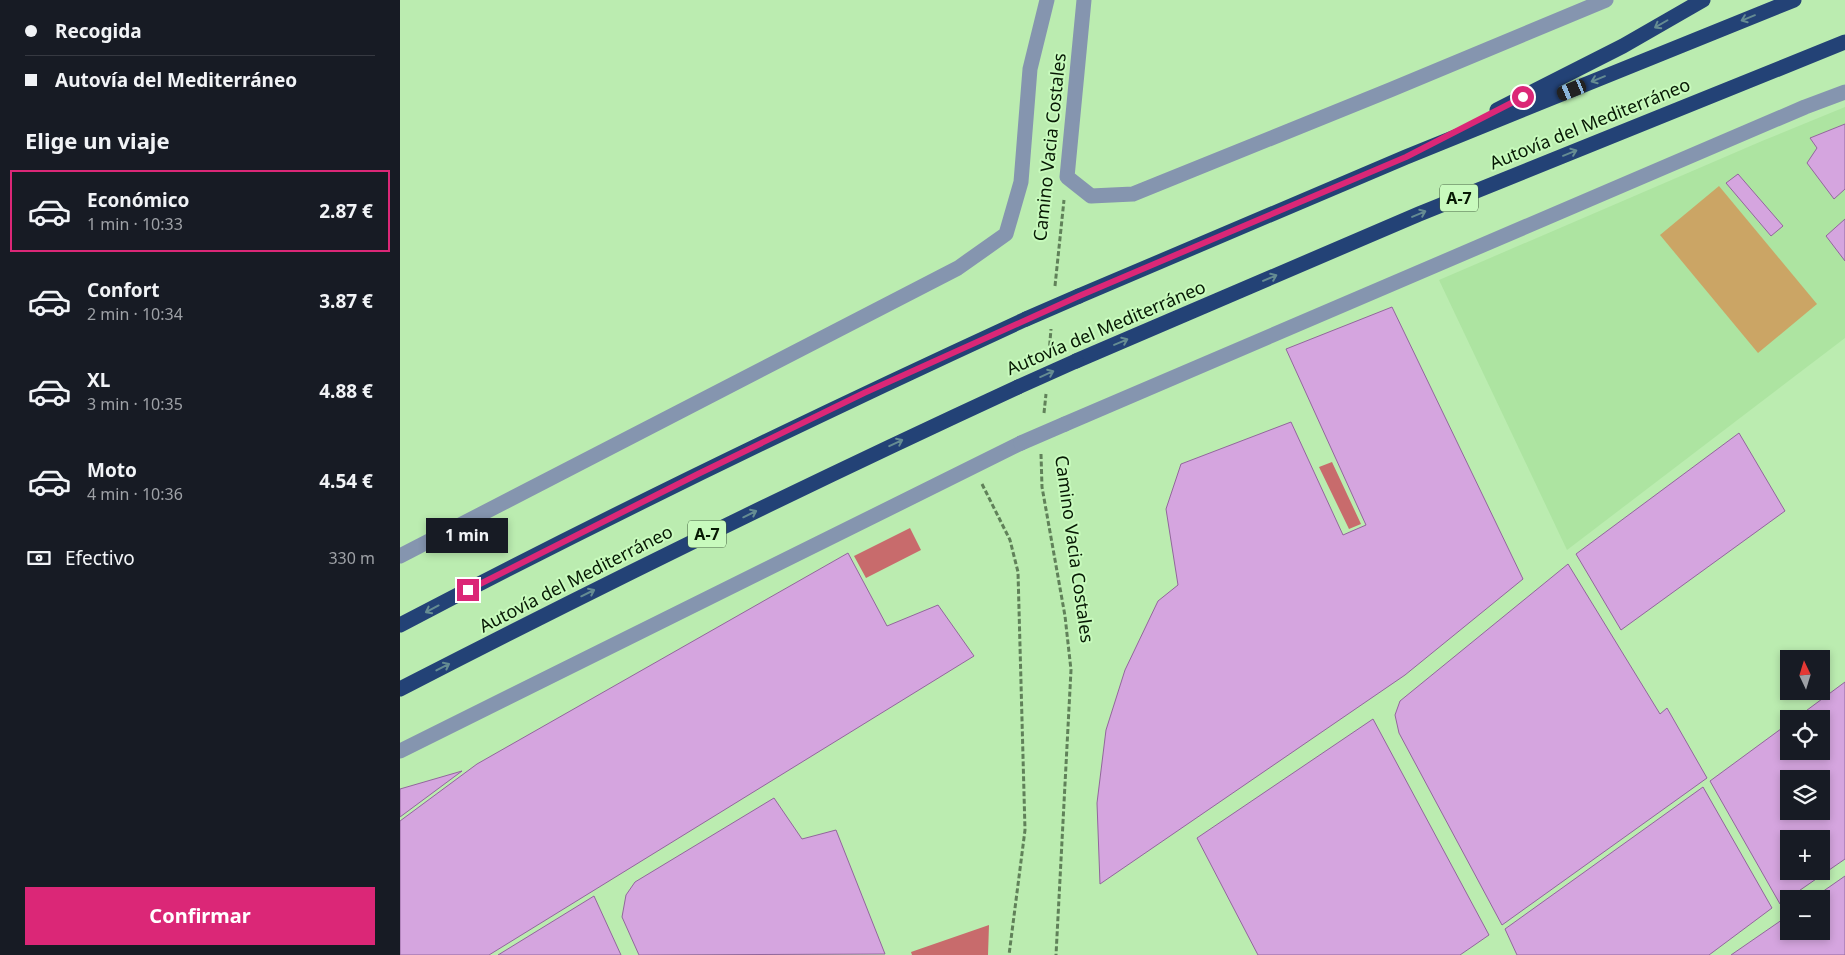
<!DOCTYPE html>
<html lang="es">
<head>
<meta charset="utf-8">
<style>
  :root { --surface:#171b24; --page:#20242c; --text:#f1f3f6; --muted:#9ea1a6; --line:#363941; --accent:#db2777 }
  body { margin:0; font-family:"Noto Sans",sans-serif; background:var(--page); color:var(--text); height:100vh; display:flex; flex-direction:column; font-size:19px; white-space:nowrap }
  * { box-sizing:border-box; margin:0 }
  p { font-size:16px; color:var(--muted) }
  .icon { flex:none; width:28px; height:28px; fill:none; stroke:currentColor; stroke-width:2; stroke-linecap:round; stroke-linejoin:round }
  .map { position:relative; flex:1; overflow:hidden }
  .panel { display:flex; flex-direction:column; background:var(--surface); width:400px }
  .panel>* { flex:none }
  .banner { display:grid; align-content:center; height:110px; padding:0 25px; background:var(--surface) }
  .needle { width:32px; rotate:356deg }
  .fabs { position:absolute; left:1380px; top:650px; display:grid; gap:10px }
  .fabs a { display:grid; place-items:center; width:50px; height:50px; border-radius:0px; background:var(--surface); box-shadow:0 2px 8px #0003; font-size:25px }
  .end { position:absolute; width:22px; height:22px; margin:-11px; border:6px solid #db2777; background:#fff; box-shadow:0 0 0 2px #fff }
  .from { border-radius:50% }
  .bubble { position:absolute; height:35px; border-radius:0px; background:var(--surface); box-shadow:0 2px 8px #0003; font-size:16px; font-weight:700; line-height:35px; text-align:center }
  .car { position:absolute; width:15px; height:30px; margin:-15px -8px; border-radius:6px; box-shadow:0 0 4px 1px #0007; background:linear-gradient(#222 24%,#8ab4d8 0 40%,#222 0 76%,#8ab4d8 0 86%,#222 0) }
  .banner b { display:flex; align-items:center; gap:18px; height:48px; font-size:19px }
  .banner b+b { border-top:1px solid var(--line) }
  .banner i { width:12px; height:12px; background:var(--text) }
  ul { padding:0; list-style:none }
  li { display:flex; align-items:center; gap:15px; height:82px; margin:0 10px 8px; padding:0 15px; border:2px solid transparent; border-radius:0px }
  li div { flex:1 }
  li b { display:block; font-size:19px }
  li em { font-style:normal; font-weight:700 }
  li.current { border-color:var(--accent) }
  li>.icon { width:45px; height:45px; stroke-width:1.5 }
  h2 { padding:0 25px; font-size:22px; line-height:60px }
  .pay { display:flex; align-items:center; gap:12px; height:55px; padding:0 25px; font-size:19px }
  .pay p { margin-inline-start:auto }
  .cta { display:flex; gap:10px; margin-top:auto; padding:10px 25px }
  .cta a { flex:1; height:58px; border-radius:0px; background:var(--accent); color:#fff; font-size:20px; font-weight:700; line-height:58px; text-align:center }
  main { display:flex; flex:1; min-height:0 }
  .map>svg:first-child { display:block }
  .built { fill:#ade4a1 }
  .green { fill:#cba565 }
  .water { fill:#c86b6c }
  .building { fill:#d5a5df; stroke:#92669c; fill-rule:evenodd }
  .lines { fill:none; stroke-linecap:round; stroke-linejoin:round }
  .path { stroke:#608159; stroke-width:3; stroke-dasharray:5 2.5; stroke-linecap:butt }
  .minor { stroke:#8595af; stroke-width:15 }
  .highway { stroke:#234276; stroke-width:15 }
  .minor-bridge { stroke:#8595af; stroke-width:15 }
  .highway-bridge { stroke:#234276; stroke-width:15 }
  .oneway { stroke:#658c92 }
  .route { stroke:#db2777; stroke-width:6 }
  .labels { text-anchor:middle; stroke-width:4; stroke-linejoin:round; paint-order:stroke }
  .shield { fill:#c8fabd; stroke:#415c3c; stroke-width:1 }
  .shield-label { font-size:16px; font-weight:bold; fill:#071904 }
  .street-label { font-size:18px; fill:#071904; stroke:#c8fabd }
</style>
</head>
<body>
<main>
<section class="panel">
<div class="banner">
<b><i class="from"></i>Recogida</b>
<b><i></i>Autovía del Mediterráneo</b>
</div>
<h2>Elige un viaje</h2>
<ul>
<li class="current"><svg class="icon" aria-label="car" viewBox="0 0 24 24"><path d="M5 17H2v-5l4-1 3-4h7l3 4 3 1v5h-3M9 17h6M6 11h13"/><circle cx="7" cy="17" r="2"/><circle cx="17" cy="17" r="2"/></svg><div><b>Económico</b><p>1 min · 10:33</p></div><em>2.87 €</em></li>
<li><svg class="icon" aria-label="car" viewBox="0 0 24 24"><path d="M5 17H2v-5l4-1 3-4h7l3 4 3 1v5h-3M9 17h6M6 11h13"/><circle cx="7" cy="17" r="2"/><circle cx="17" cy="17" r="2"/></svg><div><b>Confort</b><p>2 min · 10:34</p></div><em>3.87 €</em></li>
<li><svg class="icon" aria-label="car" viewBox="0 0 24 24"><path d="M5 17H2v-5l4-1 3-4h7l3 4 3 1v5h-3M9 17h6M6 11h13"/><circle cx="7" cy="17" r="2"/><circle cx="17" cy="17" r="2"/></svg><div><b>XL</b><p>3 min · 10:35</p></div><em>4.88 €</em></li>
<li><svg class="icon" aria-label="car" viewBox="0 0 24 24"><path d="M5 17H2v-5l4-1 3-4h7l3 4 3 1v5h-3M9 17h6M6 11h13"/><circle cx="7" cy="17" r="2"/><circle cx="17" cy="17" r="2"/></svg><div><b>Moto</b><p>4 min · 10:36</p></div><em>4.54 €</em></li>
</ul>
<div class="pay"><svg class="icon" aria-label="cash" viewBox="0 0 24 24"><path d="M3 7h18v10H3z"/><circle cx="12" cy="12" r="2"/></svg>Efectivo<p>330 m</p></div>
<div class="cta"><a>Confirmar</a></div>
</section>
<div class="map">
<svg width="1445" height="955" viewBox="0 0 1445 955">
  <rect width="100%" height="100%" fill="#bbecb0"/>
  <path class="built" d="M1445 107V338L1167 550 1039 280 1362 141Z"/>
  <path class="green" d="M1319 186 1417 304 1358 353 1260 235Z"/>
  <path class="water" d="M932 462 961 524 949 529 919 467Z
    M510 528 521 550 466 578 454 556Z
    M589 925 588 955H512L511 952Z"/>
  <path class="building" d="M1445 124V189L1434 199 1407 163 1417 148 1410 138Z
    M1338 174 1383 226 1371 236 1326 183Z
    M1445 219V261L1426 236Z
    M992 307 1123 579 1005 675 700 884 697 803 706 730 725 670 758 601 778 585 766 509 781 464 891 422 943 535 966 525 886 349Z
    M1339 433 1385 511 1221 630 1176 554Z
    M448 553 487 626 538 605 574 656 89 955H0V821L77 764Z
    M1168 564 1260 714 1267 708 1307 778 1102 925 999 733 995 715 1000 701Z
    M1445 682V859L1380 904 1310 781 1389 723V751H1421V719H1395ZM1389 779H1421V811H1389ZM1389 839H1421V871H1389Z
    M973 719 1089 935 1060 955H858L797 838Z
    M62 771 0 817V789Z
    M1303 787 1372 908 1309 955H1117L1105 929Z
    M374 798 402 839 436 830 485 954 239 955 222 917 226 895 235 882Z
    M1445 876V955H1331L1389 915V931H1421V899H1412Z
    M194 896 221 955H98Z"/>
  <g class="lines">
    <path class="path" d="M655 286 664 200
      M649 353 651 329
      M644 413 646 394
      M641 454 642 487 665 616 671 670 656 955
      M582 484 610 540 618 572 625 830 609 955"/>
    <path class="minor" d="M684 0 667 177 691 196 733 194 990 90 1206 0
      M665 424 1405 107 1445 92
      M0 556 558 268 606 234 621 182 630 69 647 0
      M0 751 621 443"/>
    <path class="highway" d="M1097 110 1223 46 1303 0
      M679 296 1006 157 1394 0
      M676 361 1019 214 1445 42
      M0 625C206 517 415 416 626 319
      M0 689C204 584 410 483 618 387"/>
    <path class="minor-bridge" d="M621 443 665 424"/>
    <path class="highway-bridge" d="M626 319 679 296
      M618 387 676 361"/>
  </g>
  <defs><path id="oneway-shaft" d="M-6 0H5M1.5-3L5.5 0L1.5 3" fill="none" stroke-width="1.6" stroke-linecap="round" stroke-linejoin="round" transform="scale(1.25)"/></defs>
  <g class="oneway">
    <use href="#oneway-shaft" transform="translate(1348 18) rotate(158)"/>
    <use href="#oneway-shaft" transform="translate(1261 24) rotate(150)"/>
    <use href="#oneway-shaft" transform="translate(1198 79) rotate(158)"/>
    <use href="#oneway-shaft" transform="translate(1170 153) rotate(-22)"/>
    <use href="#oneway-shaft" transform="translate(1019 214) rotate(-23)"/>
    <use href="#oneway-shaft" transform="translate(870 278) rotate(-23)"/>
    <use href="#oneway-shaft" transform="translate(721 342) rotate(-23)"/>
    <use href="#oneway-shaft" transform="translate(647 374) rotate(-24)"/>
    <use href="#oneway-shaft" transform="translate(496 443) rotate(-25)"/>
    <use href="#oneway-shaft" transform="translate(350 514) rotate(-26)"/>
    <use href="#oneway-shaft" transform="translate(188 593) rotate(-26)"/>
    <use href="#oneway-shaft" transform="translate(32 609) rotate(152)"/>
    <use href="#oneway-shaft" transform="translate(43 667) rotate(-27)"/>
  </g>
  <g class="lines">
    <path class="route" d="M68 590 298 474 464 393 679 296 1006 157 1123 97"/>
  </g>
  <g class="labels">
    <g class="shield">
      <rect x="1040" y="184.5" width="38" height="27" rx="4"/>
      <rect x="288" y="520.5" width="38" height="27" rx="4"/>
    </g>
    <g class="shield-label">
      <text x="1059" y="204">A-7</text>
      <text x="307" y="540">A-7</text>
    </g>
    <g class="street-label">
      <text transform="translate(1190 124) rotate(-22)" y="6">Autovía del Mediterráneo</text>
      <text transform="translate(650 147) rotate(-84)" y="6">Camino Vacia Costales</text>
      <text transform="translate(706 328) rotate(-23)" y="6">Autovía del Mediterráneo</text>
      <text transform="translate(674 549) rotate(82)" y="6">Camino Vacia Costales</text>
      <text transform="translate(176 579) rotate(-27)" y="6">Autovía del Mediterráneo</text>
    </g>
  </g>
</svg>
<div class="fabs">
<a><svg class="needle" viewBox="-14 -14 28 28"><path d="M0-13l5 13h-10z" fill="#e53935"/><path d="M0 13l5-13h-10z" fill="#9ea1a6"/></svg></a>
<a><svg class="icon" aria-label="locate" viewBox="0 0 24 24"><circle cx="12" cy="12" r="6"/><path d="M12 2v4M12 18v4M2 12h4M18 12h4"/></svg></a>
<a><svg class="icon" aria-label="layers" viewBox="0 0 24 24"><path d="M12 4l9 5-9 5-9-5zM3 14l9 5 9-5"/></svg></a>
<a>+</a>
<a>−</a>
</div>
<i class="end from" style="left:1123px;top:97px"></i>
<i class="end" style="left:68px;top:590px"></i>
<div class="bubble" style="left:26px;top:518px;width:82px">1 min</div>
<i class="car" style="left:1172px;top:90px;rotate:248deg"></i>
</div>
</main>
</body>
</html>
